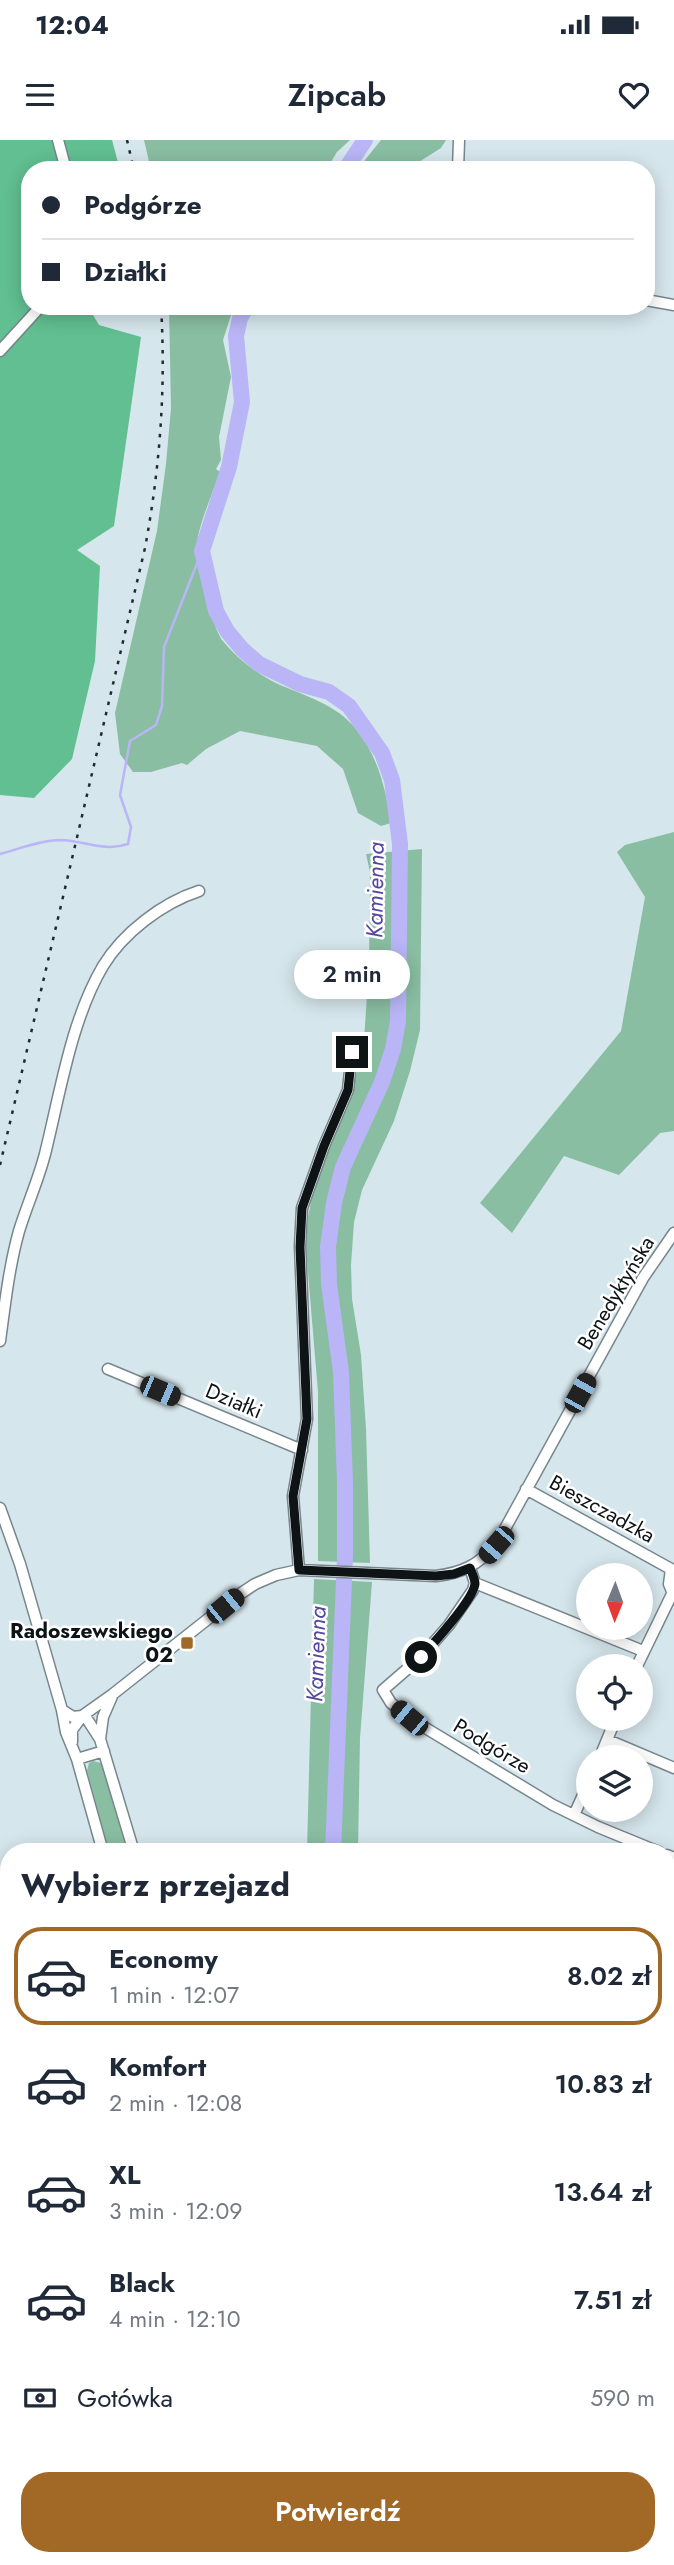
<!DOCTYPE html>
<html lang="pl">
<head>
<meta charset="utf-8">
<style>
  :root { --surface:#fff; --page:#f6f6f7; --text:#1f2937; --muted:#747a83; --line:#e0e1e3; --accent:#a16826 }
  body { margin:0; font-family:Jost,sans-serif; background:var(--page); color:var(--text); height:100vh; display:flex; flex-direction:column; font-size:26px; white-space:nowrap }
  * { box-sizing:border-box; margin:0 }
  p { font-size:23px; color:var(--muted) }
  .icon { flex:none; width:38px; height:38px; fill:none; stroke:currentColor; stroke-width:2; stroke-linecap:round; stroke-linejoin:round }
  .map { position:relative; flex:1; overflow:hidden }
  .drawer { position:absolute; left:0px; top:1703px; width:676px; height:723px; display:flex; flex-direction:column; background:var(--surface); border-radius:28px 28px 0 0; box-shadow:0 4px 18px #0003 }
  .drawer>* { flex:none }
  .guide { position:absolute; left:21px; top:21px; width:634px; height:154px; border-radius:28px; box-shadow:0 4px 18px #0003; display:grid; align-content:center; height:154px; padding:0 21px; background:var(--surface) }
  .needle { width:46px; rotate:181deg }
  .controls { position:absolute; left:576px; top:1423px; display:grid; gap:14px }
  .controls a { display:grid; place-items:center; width:77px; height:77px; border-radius:50%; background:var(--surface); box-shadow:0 4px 18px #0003; font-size:35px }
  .end { position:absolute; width:32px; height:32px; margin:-16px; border:9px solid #0e1416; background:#fff; box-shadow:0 0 0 4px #fff }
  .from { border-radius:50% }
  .bubble { position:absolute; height:49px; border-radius:24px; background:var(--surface); box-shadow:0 4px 18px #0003; font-size:23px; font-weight:600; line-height:49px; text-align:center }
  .car { position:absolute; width:21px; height:42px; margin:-21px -10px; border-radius:9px; box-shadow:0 0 5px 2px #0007; background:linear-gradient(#222 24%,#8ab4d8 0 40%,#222 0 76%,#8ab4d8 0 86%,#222 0) }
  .guide b { display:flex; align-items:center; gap:24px; height:66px; font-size:26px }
  .guide b+b { border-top:2px solid var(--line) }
  .guide i { width:18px; height:18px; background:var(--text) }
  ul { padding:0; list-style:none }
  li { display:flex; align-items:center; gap:21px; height:98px; margin:0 14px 10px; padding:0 7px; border:4px solid transparent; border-radius:28px }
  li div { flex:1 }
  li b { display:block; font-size:26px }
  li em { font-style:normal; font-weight:600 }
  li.active { border-color:var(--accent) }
  li>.icon { width:63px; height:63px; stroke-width:1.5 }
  h2 { padding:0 21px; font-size:32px; line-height:84px }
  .pay { display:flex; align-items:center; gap:18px; height:77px; padding:0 21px; font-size:26px }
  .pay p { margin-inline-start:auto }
  .action { display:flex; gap:14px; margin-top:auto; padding:14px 21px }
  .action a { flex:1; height:80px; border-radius:28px; background:var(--accent); color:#fff; font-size:28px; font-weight:600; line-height:80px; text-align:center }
  .status { display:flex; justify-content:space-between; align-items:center; height:49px; padding:0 35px; background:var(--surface); direction:ltr }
  .status svg { height:19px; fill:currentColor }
  header { display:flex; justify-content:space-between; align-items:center; height:91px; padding:0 21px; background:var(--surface); font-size:32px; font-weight:600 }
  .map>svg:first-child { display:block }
  .green { fill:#89bea2 }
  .forest { fill:#61bf91 }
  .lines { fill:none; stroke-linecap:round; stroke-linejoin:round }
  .stream { stroke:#b9b5f6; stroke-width:2.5 }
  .river { stroke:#b9b5f6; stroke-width:16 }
  .minor-casing { stroke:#77868c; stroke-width:13 }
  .major-casing { stroke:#c0c2c2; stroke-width:17 }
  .minor { stroke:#fff; stroke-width:10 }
  .major { stroke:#bbd6fb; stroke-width:14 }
  .rail { stroke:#232a2c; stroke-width:2.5; stroke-dasharray:3.5 7; stroke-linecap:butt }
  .route { stroke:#0e1416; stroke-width:9 }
  .poi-dot { fill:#a16826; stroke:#fff; stroke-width:2.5 }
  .labels { text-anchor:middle; stroke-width:5; stroke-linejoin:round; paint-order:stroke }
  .street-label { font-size:21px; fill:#0e1416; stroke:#fff }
  .poi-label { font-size:21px; font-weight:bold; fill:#0e1416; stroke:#fff; text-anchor:end }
  .water-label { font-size:23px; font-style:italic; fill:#5546a2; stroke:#fff }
</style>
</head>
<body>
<div class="status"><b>12:04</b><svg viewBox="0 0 49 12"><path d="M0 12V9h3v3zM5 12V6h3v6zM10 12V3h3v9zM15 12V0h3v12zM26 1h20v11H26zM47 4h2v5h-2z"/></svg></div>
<header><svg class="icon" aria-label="menu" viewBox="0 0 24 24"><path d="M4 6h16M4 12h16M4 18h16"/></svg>Zipcab<svg class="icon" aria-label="heart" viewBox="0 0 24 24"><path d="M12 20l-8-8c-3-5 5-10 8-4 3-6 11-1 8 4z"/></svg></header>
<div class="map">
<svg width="674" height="2425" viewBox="0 0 674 2425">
  <rect width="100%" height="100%" fill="#d5e6ec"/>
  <path class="green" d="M144 0H350L337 12 326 30H151Z
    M381 0H446L441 8 406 30H357Z
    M169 166H234L223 200 231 237 219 297 221 320 216 329 220 332C214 350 198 386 197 404 197 422 212 488 223 501 237 519 258 534 278 544 305 556 336 564 356 589 378 616 386 650 391 683L381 686 358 673 343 629 317 606 240 591 206 609 187 625 182 623 151 632H133L120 614 115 573 157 391 166 324 171 268Z
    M674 692V991L660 993 619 1035 564 1016 512 1093 480 1063 621 891 645 757 617 712 625 705Z
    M422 709 420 890 410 931 394 981 362 1050 354 1082 351 1125 352 1159 361 1215 366 1289 370 1423 318 1421V1252L306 1109 308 1077 314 1047 363 916 369 825 370 732 366 714Z
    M314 1439 372 1442 360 1598 358 1711H307Z
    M93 1621 101 1623 103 1627 129 1711H109L87 1631 89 1623Z"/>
  <path class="forest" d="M0 0H112L120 30H30V166H110L96 170 93 175 99 185 141 197 114 386 77 410 100 426 95 521 72 619 34 658 0 655Z"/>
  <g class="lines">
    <path class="stream" d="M0 714C19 709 41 700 61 700 85 701 104 712 128 704L131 687 120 655 130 601 156 585 162 566 164 507 202 411"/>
    <path class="river" d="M345 30 365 0
      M247 166 240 178 236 196 242 262 229 327 202 411 216 471 227 491 242 509 259 524 300 544 329 552 349 566 382 613 392 640 400 704 398 881 393 909 382 942 343 1027 334 1063 328 1107 329 1144 341 1232 345 1343V1415L333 1712
      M667 2226 674 2230"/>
    <defs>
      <path id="minor" d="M58 0 66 30
        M458 30 459 0
        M646 160 674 165
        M0 211 41 166
        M0 1201C5 1164 9 1127 19 1091 27 1065 38 1041 45 1014 60 954 71 880 103 826 123 793 162 763 199 751
        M108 1229 302 1310
        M526 1349 671 1429
        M0 1368 20 1424 62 1570 66 1592 77 1619 103 1712
        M470 1428 475 1443 473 1450 449 1485 421 1517 383 1550 391 1563 409 1578 553 1665 598 1687 659 1712
        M671 1429 669 1444 674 1456
        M299 1430 293 1356 307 1279 300 1106 302 1068 324 1006 348 950 352 912
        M475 1443 643 1511
        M637 1526 672 1454
        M113 1554 103 1577 100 1599 134 1712
        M62 1570 73 1577 82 1576 87 1579 100 1599
        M608 1600 674 1628
        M72 1602V1590L82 1576 113 1554 237 1456 255 1444 276 1435 299 1430 436 1436C462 1433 478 1425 496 1405L643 1138 674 1093
        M600 1617 616 1578
        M77 1619 104 1611
        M574 1675 588 1644
        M667 1715 674 1718
        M667 1970 674 1964
        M667 1994 674 1989
        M667 2041 674 2045
        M667 2141 674 2143
        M0 2217 9 2204
        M144 2417 174 2422 183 2417
        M284 2417 297 2425
        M516 2417 524 2425
        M0 2419 16 2425"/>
      <path id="major" d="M667 1868 674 1867
        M0 2021 9 2019"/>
    </defs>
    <use href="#minor" class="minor-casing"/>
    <use href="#major" class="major-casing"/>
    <use href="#minor" class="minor"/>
    <use href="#major" class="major"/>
    <path class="rail" d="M127 0 134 30
      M0 1025 145 408C160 327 166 248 161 166
      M0 1799 9 1818
      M0 1817 9 1835
      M0 1857 9 1871
      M0 1914 9 1916
      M440 2417 446 2425
      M459 2417 465 2425
      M493 2417 499 2425"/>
  </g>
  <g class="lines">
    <path class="route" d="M352 912 348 950 324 1006 302 1068 300 1107 307 1279 293 1356 299 1430 436 1436 454 1434 470 1428C472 1433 475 1439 475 1444 473 1460 433 1504 421 1517"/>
  </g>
  <rect class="poi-dot" x="180" y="1496" width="14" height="14" rx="3.5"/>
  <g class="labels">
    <g class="street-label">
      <text transform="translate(616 1153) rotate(-59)" y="7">Benedyktyńska</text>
      <text transform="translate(234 1261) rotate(23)" y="7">Działki</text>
      <text transform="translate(602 1369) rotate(29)" y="7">Bieszczadzka</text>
      <text transform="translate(492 1606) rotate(31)" y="7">Podgórze</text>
    </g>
    <g class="poi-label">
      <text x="173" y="1498">Radoszewskiego<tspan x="173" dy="24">02</tspan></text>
    </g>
    <g class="water-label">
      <text transform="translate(375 750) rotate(-89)" y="8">Kamienna</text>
      <text transform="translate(316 1514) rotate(-88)" y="8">Kamienna</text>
    </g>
  </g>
</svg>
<div class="controls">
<a><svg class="needle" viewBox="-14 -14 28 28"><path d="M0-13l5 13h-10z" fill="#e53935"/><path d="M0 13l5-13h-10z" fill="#747a83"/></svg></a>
<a><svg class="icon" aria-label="locate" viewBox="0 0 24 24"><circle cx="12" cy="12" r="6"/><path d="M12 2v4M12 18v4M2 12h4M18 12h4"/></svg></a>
<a><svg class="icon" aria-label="layers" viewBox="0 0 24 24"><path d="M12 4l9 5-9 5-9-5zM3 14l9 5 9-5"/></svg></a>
</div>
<i class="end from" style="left:421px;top:1517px"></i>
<i class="end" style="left:352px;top:912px"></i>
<div class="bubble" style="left:294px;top:810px;width:116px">2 min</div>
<i class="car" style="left:160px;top:1251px;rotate:113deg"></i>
<i class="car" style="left:580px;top:1253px;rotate:29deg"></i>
<i class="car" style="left:496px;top:1405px;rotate:221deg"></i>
<i class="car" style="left:225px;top:1466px;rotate:51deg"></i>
<i class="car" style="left:409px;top:1578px;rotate:310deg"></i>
<div class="guide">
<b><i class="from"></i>Podgórze</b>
<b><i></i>Działki</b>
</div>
<section class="drawer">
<h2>Wybierz przejazd</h2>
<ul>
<li class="active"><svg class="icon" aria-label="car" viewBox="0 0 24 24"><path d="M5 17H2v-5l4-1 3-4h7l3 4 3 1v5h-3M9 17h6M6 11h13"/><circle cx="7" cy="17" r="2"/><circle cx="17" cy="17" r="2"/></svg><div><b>Economy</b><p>1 min · 12:07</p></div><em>8.02 zł</em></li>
<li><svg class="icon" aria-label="car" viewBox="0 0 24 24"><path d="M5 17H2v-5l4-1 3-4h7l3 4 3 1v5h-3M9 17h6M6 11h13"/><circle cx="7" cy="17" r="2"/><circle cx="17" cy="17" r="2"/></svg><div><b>Komfort</b><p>2 min · 12:08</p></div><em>10.83 zł</em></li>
<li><svg class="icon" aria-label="car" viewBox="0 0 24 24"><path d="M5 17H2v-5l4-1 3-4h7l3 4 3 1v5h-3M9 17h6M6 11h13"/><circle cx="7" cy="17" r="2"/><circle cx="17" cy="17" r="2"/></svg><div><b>XL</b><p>3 min · 12:09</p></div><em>13.64 zł</em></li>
<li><svg class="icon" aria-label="car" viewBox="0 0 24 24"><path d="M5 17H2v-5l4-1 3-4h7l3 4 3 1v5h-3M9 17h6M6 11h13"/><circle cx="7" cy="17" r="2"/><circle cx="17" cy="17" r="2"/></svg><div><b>Black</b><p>4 min · 12:10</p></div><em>7.51 zł</em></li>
</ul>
<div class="pay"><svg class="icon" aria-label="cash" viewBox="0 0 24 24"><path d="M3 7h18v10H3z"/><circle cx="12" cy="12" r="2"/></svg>Gotówka<p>590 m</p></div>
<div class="action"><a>Potwierdź</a></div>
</section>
</div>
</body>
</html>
